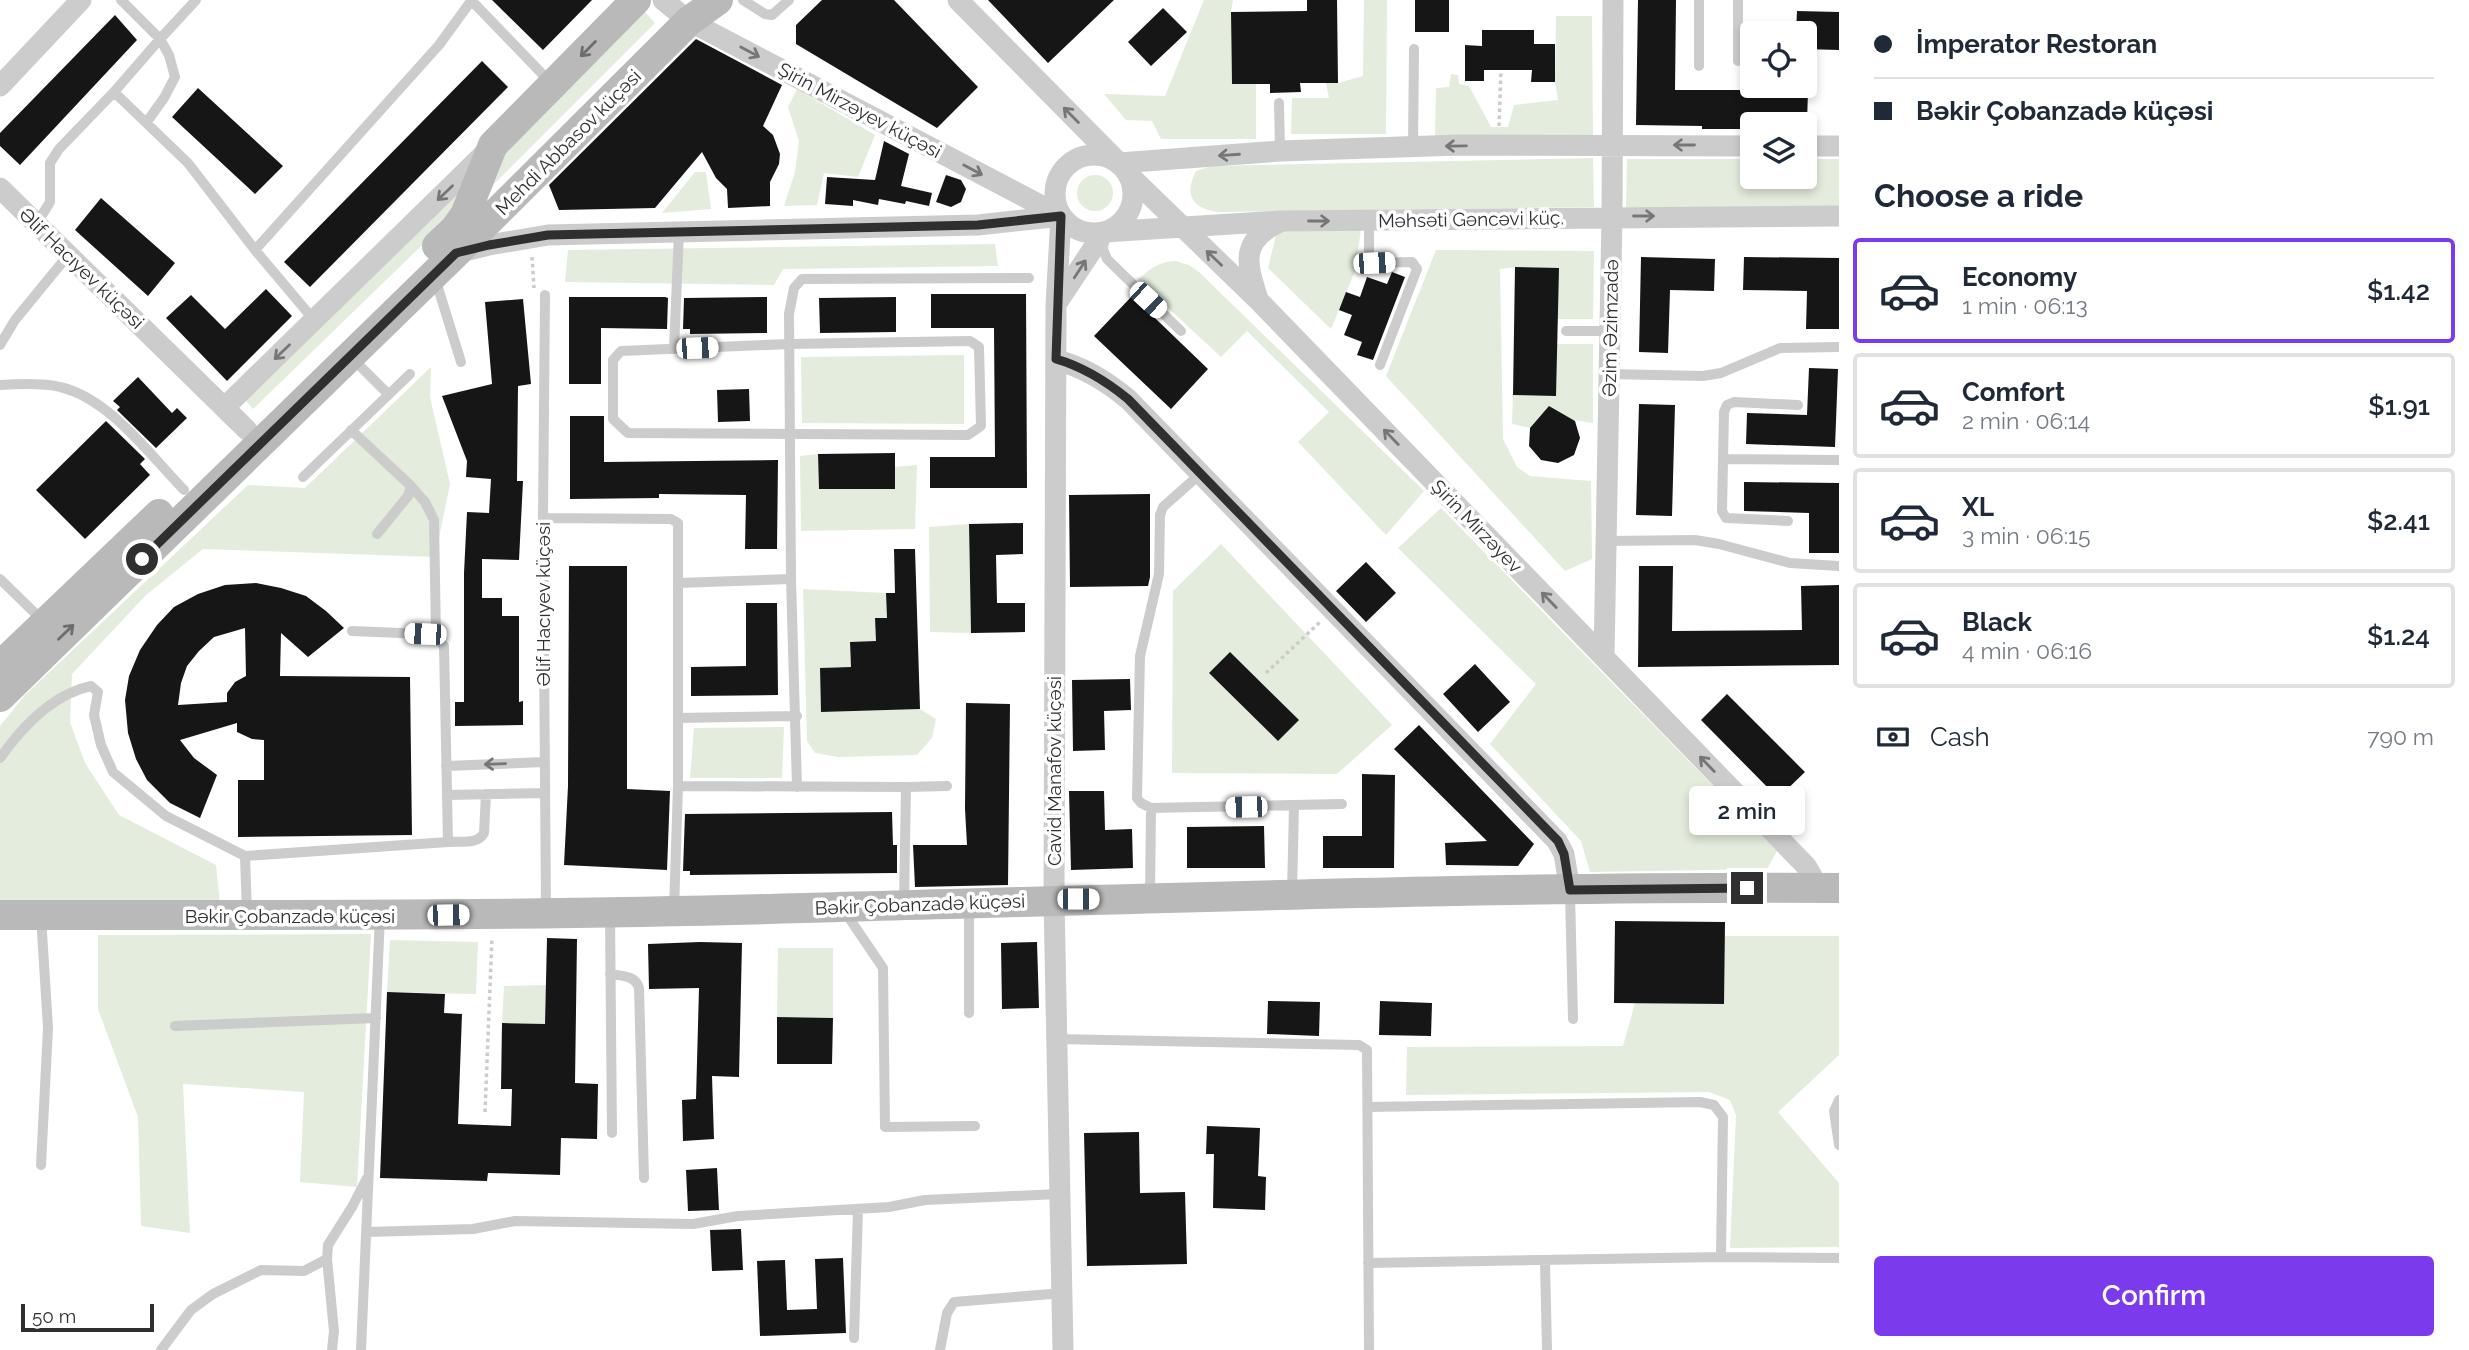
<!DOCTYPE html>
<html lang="en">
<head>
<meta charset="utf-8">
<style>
  :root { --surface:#fff; --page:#f6f6f7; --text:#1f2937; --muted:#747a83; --line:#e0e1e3; --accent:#7c3aed }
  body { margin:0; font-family:Raleway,sans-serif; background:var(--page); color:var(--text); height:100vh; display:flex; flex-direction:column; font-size:26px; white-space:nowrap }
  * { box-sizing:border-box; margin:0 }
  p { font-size:23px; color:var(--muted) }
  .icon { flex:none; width:38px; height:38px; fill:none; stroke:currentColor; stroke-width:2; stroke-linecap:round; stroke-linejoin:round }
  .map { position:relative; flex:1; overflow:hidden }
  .sheet { display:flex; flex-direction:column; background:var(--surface); width:630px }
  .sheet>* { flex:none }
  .top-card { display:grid; align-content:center; height:154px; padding:0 35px; background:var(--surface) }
  .buttons { position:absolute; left:1740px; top:21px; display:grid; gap:14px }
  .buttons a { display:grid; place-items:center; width:77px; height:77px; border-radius:7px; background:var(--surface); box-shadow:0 4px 10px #0003; font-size:35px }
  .scale { position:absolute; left:21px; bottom:18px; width:133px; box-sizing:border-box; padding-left:7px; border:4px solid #2f2f2f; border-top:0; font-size:19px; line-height:24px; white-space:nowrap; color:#2f2f2f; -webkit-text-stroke:5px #fff; paint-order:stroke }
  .end { position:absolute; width:32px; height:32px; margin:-16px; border:9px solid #2f2f2f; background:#fff; box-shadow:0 0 0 4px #fff }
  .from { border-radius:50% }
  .bubble { position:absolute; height:49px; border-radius:7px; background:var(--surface); box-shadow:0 4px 10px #0003; font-size:23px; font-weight:600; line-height:49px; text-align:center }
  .car { position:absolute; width:21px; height:42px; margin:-21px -10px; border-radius:9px; box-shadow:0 0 5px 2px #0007; background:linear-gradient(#fff 24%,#345 0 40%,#fff 0 76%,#345 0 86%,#fff 0) }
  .top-card b { display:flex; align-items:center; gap:24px; height:66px; font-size:26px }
  .top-card b+b { border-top:2px solid var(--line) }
  .top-card i { width:18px; height:18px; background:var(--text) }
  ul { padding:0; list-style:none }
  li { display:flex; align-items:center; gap:21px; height:105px; margin:0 14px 10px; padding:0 21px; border:4px solid var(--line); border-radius:7px }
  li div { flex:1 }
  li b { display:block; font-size:26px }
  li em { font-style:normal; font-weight:600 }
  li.current { border-color:var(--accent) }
  li>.icon { width:63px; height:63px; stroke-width:1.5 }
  h2 { padding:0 35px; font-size:32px; line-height:84px }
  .pay { display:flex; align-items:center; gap:18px; height:77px; padding:0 35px; font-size:26px }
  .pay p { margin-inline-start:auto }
  .primary-button { display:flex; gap:14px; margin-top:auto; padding:14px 35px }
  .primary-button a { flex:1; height:80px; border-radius:7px; background:var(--accent); color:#fff; font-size:28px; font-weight:600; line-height:80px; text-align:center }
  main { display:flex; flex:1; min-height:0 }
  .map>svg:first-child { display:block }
  .green { fill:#e4ecdd }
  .building { fill:#161616; fill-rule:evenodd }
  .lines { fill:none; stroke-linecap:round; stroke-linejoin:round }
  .path { stroke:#ccc; stroke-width:3.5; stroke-dasharray:3.5 3.5; stroke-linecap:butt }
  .lane { stroke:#ccc; stroke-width:10 }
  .street { stroke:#ccc; stroke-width:21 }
  .secondary { stroke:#b9b9b9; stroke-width:30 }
  .oneway { stroke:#6d6d6d }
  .oneway2 { stroke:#767676 }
  .route { stroke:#2f2f2f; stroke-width:9 }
  .labels { text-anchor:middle; stroke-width:7; stroke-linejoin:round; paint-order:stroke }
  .street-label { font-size:19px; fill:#2f2f2f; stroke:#fff }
</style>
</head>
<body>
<main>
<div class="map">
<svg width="1839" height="1350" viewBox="0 0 1839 1350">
  <rect width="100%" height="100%" fill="#fff"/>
  <path class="green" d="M1204 0H1233L1231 12 1232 84H1256V139H1161L1152 121 1126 120 1104 94 1165 96Z
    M1364 0H1387L1386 134H1291L1292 98H1329L1326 83H1338L1363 76Z
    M644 11 655 23 494 184 508 147Z
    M1556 16H1592L1593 136H1435L1436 88 1449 87 1451 74 1458 75 1459 84 1469 86 1491 127H1508L1514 105 1558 100 1555 82Z
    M797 89 875 135 858 177 824 173 817 205 784 206 795 172 799 141 788 107Z
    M1593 158 1594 207 1217 212C1192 208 1184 195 1196 171L1212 166Z
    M1627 159H1752V177H1804V159H1839V208L1626 210Z
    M695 172H706L711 209 662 213Z
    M1077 193a18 18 0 1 1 36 0a18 18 0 1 1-36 0Z
    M462 189 448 220 253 409 246 401Z
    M1361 229 1355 271 1331 329 1268 268 1277 231Z
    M995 244 998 266 783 269 774 285 565 282 568 250Z
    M1436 250 1594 251 1593 319H1557L1515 267 1500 269 1503 439 1517 467 1530 476 1591 481 1592 559 1565 571 1386 376Z
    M1176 261 1189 265 1199 272 1424 491 1386 535 1298 442 1329 412 1247 331 1221 357 1138 280C1151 268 1158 262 1176 261Z
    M1557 344H1593V423L1542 415 1530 428 1512 424 1513 395 1556 396Z
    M964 355V424L802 423 801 357Z
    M431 367 430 397 450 484 435 557 203 549 146 595 72 674 70 722 85 763 119 815 216 865 220 904 0 900V726L25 695 248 485 305 488Z
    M818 454 819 489H895V467L917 465 915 529 801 531 800 456Z
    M1441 508 1777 851 1767 869 1590 872 1581 841 1490 744 1536 684 1398 548Z
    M969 524 971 633 930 632 929 527Z
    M1221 544 1392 725 1337 774 1172 773 1173 591Z
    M803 589 886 593 887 618H875L876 641 850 643 851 667 820 668 821 712 920 709 936 719 932 738 917 755 838 757 815 753 807 741Z
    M784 727 782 778H690L694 728Z
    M371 934 357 1187 300 1182 304 1092 183 1084 190 1233 141 1226 138 1117 98 1009V935Z
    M1724 936H1839V1055L1778 1112 1839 1183V1247L1730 1248 1736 1115 1730 1100 1709 1092 1406 1095 1407 1047 1623 1046 1635 1003 1724 1004Z
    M390 940 478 942 476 994 387 992Z
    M778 948H833V1018L777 1017Z
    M546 985 545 1024 502 1023 504 986Z"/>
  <path class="building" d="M492 0H592L543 50Z
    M822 0H894L978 87 937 128 796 44V25Z
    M988 0H1114L1048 63Z
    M1307 0H1337L1338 83H1300L1301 92 1270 93V84H1232L1231 12 1307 11Z
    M1415 0H1449V32H1415Z
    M1638 0H1676L1675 90H1808L1807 124H1752V129H1702V126L1636 125Z
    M1163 8 1187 32 1151 66 1128 42Z
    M1797 11 1839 12V50L1804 49V33H1796Z
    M115 15 137 40 20 165 0 146V133Z
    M1482 30H1534V44H1555V82H1531L1532 70H1484V81H1465V45L1482 46Z
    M696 39 782 85 763 126 773 135 780 154 779 164 770 182V206L728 208 727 189 716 178 702 152 655 208 559 210 549 185Z
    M482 61 508 87 310 287 284 262Z
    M198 88 283 166 255 194 172 117Z
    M884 141 909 154 901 186 932 193 929 206 906 201 905 204 879 199 878 205 853 200V206L825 204 827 177 875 180Z
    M946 175 961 180 966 189 961 202 951 207 936 202Z
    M101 198 175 263 148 296 75 230Z
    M1641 257 1715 259 1714 291 1670 290 1668 353 1639 352Z
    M1744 257 1839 258V329H1806L1807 291 1743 290Z
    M1515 267 1559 268 1556 396 1513 395Z
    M1392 272 1405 277 1373 360 1357 355 1362 342 1344 335 1352 315 1339 310 1346 292 1360 297 1367 277 1387 284Z
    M266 289 292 316 227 381 166 318 191 295 225 329Z
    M931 294H1026L1027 488H930V457H995L994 328H931Z
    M1132 296 1208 369 1171 409 1094 336Z
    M569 297H665L668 298 667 329 601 328V384H569Z
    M767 297V333L690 334V329H683L684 298Z
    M896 297V332L820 333 819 298Z
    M523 299 531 384 518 386 517 481H523L519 560 482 559V598H502V616H519V702L523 701V725L455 726V702H464V573L467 512 489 513 491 479 466 477 467 461 442 396 492 384 485 302Z
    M1809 368 1838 369 1835 447 1746 444 1747 413 1807 415Z
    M138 377 172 413 177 408 187 418 156 448 117 410 120 407 113 401Z
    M749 389 750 421 718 422 717 390Z
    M1639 404 1675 405 1672 516 1636 515Z
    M1549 406 1575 421 1580 438 1574 455 1558 463 1541 460 1529 446 1530 428Z
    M570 416H604V462L778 460 777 549H745L746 495 659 494V498L570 499Z
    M106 421 145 459 140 464 150 475 85 539 36 490Z
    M895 453V489H819L818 454Z
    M1744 482 1839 483V553H1809V513L1744 511Z
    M1150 494V577L1148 586 1070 587 1069 495Z
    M1023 523V554L996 555 997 603H1025V632L971 633 969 524Z
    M894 549H915L920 709 821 712 820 668 851 667 850 642 876 641 875 618H887L886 593H895Z
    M1366 562 1396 593 1366 622 1336 591Z
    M569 566H627V789L670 791 667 870 564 865 568 786Z
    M1639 566H1673L1672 631 1802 630 1801 586 1839 585V665L1638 667Z
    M256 583 281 588 306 596 326 611 344 628 308 657 281 633 280 676 410 677 412 835 238 837V780H264V740L252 739 237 732V723L180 740 194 758 217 775 200 818 170 803 147 780 136 759 128 733 125 700 129 676 140 650 157 625 174 607 198 594 225 585ZM245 628 246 676 235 682 227 693V702L178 705 181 683 187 666 199 651 214 637Z
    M746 603H777L778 695 691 696V667L746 666Z
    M1230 652 1299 720 1278 741 1209 673Z
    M1475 664 1510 702 1478 732 1443 694Z
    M1130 679 1131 710 1104 711 1105 750 1073 751 1072 680Z
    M1727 694 1805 772 1778 798 1701 720Z
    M966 703 1010 704 1008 885 915 887 913 845H967L965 809Z
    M1419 725 1534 844 1518 866 1446 865 1445 843 1487 841 1394 749Z
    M1362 774 1395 775 1394 868H1323V836H1362Z
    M1069 791H1104L1105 830 1132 829 1133 868 1071 870Z
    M892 812 893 845H897V873L690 875V871H683L685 814Z
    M1264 826 1265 868H1187V827Z
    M1615 921 1725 922 1724 1004 1614 1003Z
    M547 938 577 939 575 1083 598 1084 597 1139 561 1138 560 1175 488 1173 487 1181 380 1178 387 992 445 994 444 1013 462 1014 458 1124 511 1126 512 1089H501L502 1023 545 1024Z
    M700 942 742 943 739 1077 712 1076 714 1139 683 1141 682 1100 696 1099 699 988 649 989 648 944Z
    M1037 942 1039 1008 1002 1009 1001 943Z
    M1268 1001 1320 1002 1319 1036 1267 1034Z
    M1380 1001 1432 1003 1431 1036 1379 1035Z
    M777 1017 833 1018 832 1064H777Z
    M1207 1126 1260 1128 1258 1176 1266 1177 1265 1210 1213 1208 1214 1154H1206Z
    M1139 1132 1140 1193 1185 1192 1187 1264 1087 1266 1084 1133Z
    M717 1168 719 1210 688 1211 686 1170Z
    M741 1229 743 1270 712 1271 710 1230Z
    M843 1258 846 1333 760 1336 757 1261 785 1260 787 1310 817 1309 815 1259Z"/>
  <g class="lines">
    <path class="path" d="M1499 126 1501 70
      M532 257 534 288
      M1266 673 1320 622
      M485 1112 492 937"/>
    <path class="lane" d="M471 0 551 83
      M743 0 765 14 772 15 789 0
      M1738 0V61
      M1699 66V0
      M114 92 188 163 255 250 314 320
      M1279 103 1280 151
      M146 123 164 98 175 77 169 55 160 39 196 0
      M1413 147 1414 49
      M1369 221V258L1374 263 1412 262 1417 269 1380 365
      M37 223 50 202V163L59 149 114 92 160 39 121 0
      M1104 240 1103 249 1107 259 1181 331
      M255 250 439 45 471 1
      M435 278 461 362
      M545 295 543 518 546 910
      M1566 331H1610
      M970 341 979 347 981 426 968 435 628 433 613 419V360L621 351 789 344Z
      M0 345 15 320 69 254
      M674 349 679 232
      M352 358 388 394
      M1609 374 1703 376 1721 373 1780 348 1839 347
      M0 385C17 384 44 383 60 387 109 398 150 455 184 490
      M351 430 411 486 408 496 377 534
      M1723 459 1839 460
      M1199 475 1163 507 1160 515 1159 574 1140 656 1137 798 1141 803 1151 808 1342 804
      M303 477 410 374
      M411 486 425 502 434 520 436 637
      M543 518 671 519 678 523V786L674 910
      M1788 521 1726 518 1722 511 1724 412 1727 405 1734 402 1798 405
      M1606 541 1695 540 1719 544 1790 563 1839 566
      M0 579 43 621
      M678 583 791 579
      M678 718 797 716
      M0 758C22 727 53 694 91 686L98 692 94 715 101 745 113 772 166 816 245 856 247 913
      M446 766 544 762
      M678 786 906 787 904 903
      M797 787 791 579 789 314 794 288 802 279 1029 278
      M906 787 947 786
      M447 795 544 793
      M448 842C460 841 478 845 484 833L486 794
      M245 856 448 842 444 646 436 637 425 634 352 631
      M1292 893 1294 806
      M1570 893 1573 1019
      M1150 896 1151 808
      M845 912 883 968 885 1127 975 1126
      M610 915 612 1133
      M610 974C622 976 635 975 639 988L644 1178
      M969 1013V906
      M175 1026 376 1018
      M1055 1039 1359 1045 1367 1050 1369 1350
      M1839 1100 1834 1111 1839 1145
      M1368 1107 1700 1102 1714 1105 1723 1117 1721 1257
      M41 1165 48 1028 41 916
      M367 1232 473 1229 515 1221 693 1224 738 1216 889 1207 925 1200 1058 1194
      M1545 1262 1547 1350
      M1368 1263 1721 1257 1839 1258
      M854 1338 858 1209
      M161 1350 191 1310 213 1294 261 1270 304 1271 327 1259
      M332 1350 334 1331 327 1259 328 1245 352 1207 367 1178
      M361 1350 380 916
      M940 1350 947 1313 954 1302 1063 1293"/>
    <path class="street" d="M663 0 689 21 1061 216
      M958 0 1119 163 1280 151 1460 145 1752 146
      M0 86 81 0
      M1804 146H1839
      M1055 194a39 39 0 1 1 78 0a39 39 0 1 1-78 0Z
      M1127 173 1259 301 1806 866 1812 876 1815 888
      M0 188 247 430
      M1061 216 1056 305 1054 900 1063 1350
      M456 253 489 245 548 235 978 225 1061 216
      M1258 299C1246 263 1240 240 1280 222
      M1057 303 1104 232 1281 221 1839 216
      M1056 360C1084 367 1106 381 1128 399L1557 841 1564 854 1570 890
      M225 407 487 151
      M1604 657 1612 216 1613 0"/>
    <path class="secondary" d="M437 246 455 229 465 215 493 145 636 0
      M0 666 159 514
      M0 697 456 253 689 21 718 0
      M0 915C268 915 536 916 804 908 1149 899 1494 886 1839 888"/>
  </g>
  <defs><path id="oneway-shaft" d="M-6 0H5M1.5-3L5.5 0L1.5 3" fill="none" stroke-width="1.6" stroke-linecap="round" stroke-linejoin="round" transform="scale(1.75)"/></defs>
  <g class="oneway">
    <use href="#oneway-shaft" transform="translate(588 49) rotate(135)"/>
    <use href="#oneway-shaft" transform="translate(66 632) rotate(-44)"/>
  </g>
  <g class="oneway2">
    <use href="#oneway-shaft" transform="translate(750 52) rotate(28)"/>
    <use href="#oneway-shaft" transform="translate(1071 115) rotate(-135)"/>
    <use href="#oneway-shaft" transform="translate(1684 145) rotate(-180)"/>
    <use href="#oneway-shaft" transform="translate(1456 146) rotate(179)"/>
    <use href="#oneway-shaft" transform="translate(1229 155) rotate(176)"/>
    <use href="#oneway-shaft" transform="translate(973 170) rotate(28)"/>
    <use href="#oneway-shaft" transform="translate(445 193) rotate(136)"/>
    <use href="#oneway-shaft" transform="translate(1644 216)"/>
    <use href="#oneway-shaft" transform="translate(1319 221)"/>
    <use href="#oneway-shaft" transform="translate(1214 258) rotate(-136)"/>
    <use href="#oneway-shaft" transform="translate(1080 269) rotate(-57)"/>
    <use href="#oneway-shaft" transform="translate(282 352) rotate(136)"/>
    <use href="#oneway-shaft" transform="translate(1391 437) rotate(-134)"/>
    <use href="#oneway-shaft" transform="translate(1549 600) rotate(-134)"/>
    <use href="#oneway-shaft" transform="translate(495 764) rotate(178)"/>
    <use href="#oneway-shaft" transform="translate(1707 764) rotate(-134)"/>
  </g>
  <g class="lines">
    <path class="route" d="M142 559 456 253 489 245 548 235 978 225 1061 216 1056 359C1084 367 1106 381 1128 399L1558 841 1564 854 1570 890 1747 888"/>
  </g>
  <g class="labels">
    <g class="street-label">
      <text transform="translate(860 110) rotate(28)" y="7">Şirin Mirzəyev küçəsi</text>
      <text transform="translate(568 142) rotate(-45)" y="7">Mehdi Abbasov küçəsi</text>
      <text transform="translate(1471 219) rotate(-1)" y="7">Məhsəti Gəncəvi küç.</text>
      <text transform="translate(82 268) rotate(44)" y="7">Əlif Hacıyev küçəsi</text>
      <text transform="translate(1610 328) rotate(-89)" y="7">Əzim Əzimzadə</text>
      <text transform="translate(1477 526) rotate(46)" y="7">Şirin Mirzəyev</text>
      <text transform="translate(543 604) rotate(-90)" y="7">Əlif Hacıyev küçəsi</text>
      <text transform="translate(1054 771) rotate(-90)" y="7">Cavid Manafov küçəsi</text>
      <text transform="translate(920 904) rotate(-2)" y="7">Bəkir Çobanzadə küçəsi</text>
      <text x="290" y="923">Bəkir Çobanzadə küçəsi</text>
    </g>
  </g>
</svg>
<div class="buttons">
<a><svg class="icon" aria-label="locate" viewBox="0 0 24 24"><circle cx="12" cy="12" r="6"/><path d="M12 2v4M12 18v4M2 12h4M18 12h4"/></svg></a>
<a><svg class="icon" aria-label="layers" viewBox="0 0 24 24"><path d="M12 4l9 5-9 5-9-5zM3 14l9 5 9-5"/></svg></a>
</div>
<div class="scale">50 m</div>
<i class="end from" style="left:142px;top:559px"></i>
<i class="end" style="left:1747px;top:888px"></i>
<div class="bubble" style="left:1689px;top:786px;width:116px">2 min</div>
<i class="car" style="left:1374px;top:263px;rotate:88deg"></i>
<i class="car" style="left:1148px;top:300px;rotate:133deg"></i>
<i class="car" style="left:697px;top:348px;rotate:88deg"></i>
<i class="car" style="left:425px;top:634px;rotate:272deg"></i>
<i class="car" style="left:1246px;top:807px;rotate:269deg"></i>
<i class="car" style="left:1078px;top:899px;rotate:90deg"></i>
<i class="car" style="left:448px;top:915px;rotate:89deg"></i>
</div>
<section class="sheet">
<div class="top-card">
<b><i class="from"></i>İmperator Restoran</b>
<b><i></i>Bəkir Çobanzadə küçəsi</b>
</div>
<h2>Choose a ride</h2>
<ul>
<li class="current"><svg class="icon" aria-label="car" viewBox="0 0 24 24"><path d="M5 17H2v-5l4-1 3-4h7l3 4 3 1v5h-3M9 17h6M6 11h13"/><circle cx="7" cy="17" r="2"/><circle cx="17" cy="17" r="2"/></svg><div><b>Economy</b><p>1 min · 06:13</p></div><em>$1.42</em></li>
<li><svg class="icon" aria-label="car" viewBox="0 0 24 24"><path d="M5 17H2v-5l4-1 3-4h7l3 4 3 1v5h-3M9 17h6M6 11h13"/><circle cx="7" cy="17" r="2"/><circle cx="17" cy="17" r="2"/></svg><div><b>Comfort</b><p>2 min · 06:14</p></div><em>$1.91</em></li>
<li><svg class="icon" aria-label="car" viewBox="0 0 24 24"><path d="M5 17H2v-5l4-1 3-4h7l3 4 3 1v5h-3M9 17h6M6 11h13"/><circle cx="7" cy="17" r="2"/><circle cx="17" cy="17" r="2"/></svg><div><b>XL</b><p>3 min · 06:15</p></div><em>$2.41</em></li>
<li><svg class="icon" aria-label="car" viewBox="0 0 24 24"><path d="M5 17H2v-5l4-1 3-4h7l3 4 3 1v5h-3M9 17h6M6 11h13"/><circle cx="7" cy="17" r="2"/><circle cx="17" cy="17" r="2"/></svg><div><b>Black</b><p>4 min · 06:16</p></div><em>$1.24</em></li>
</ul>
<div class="pay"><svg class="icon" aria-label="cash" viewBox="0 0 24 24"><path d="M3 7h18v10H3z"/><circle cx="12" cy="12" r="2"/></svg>Cash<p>790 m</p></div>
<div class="primary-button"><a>Confirm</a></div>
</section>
</main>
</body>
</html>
